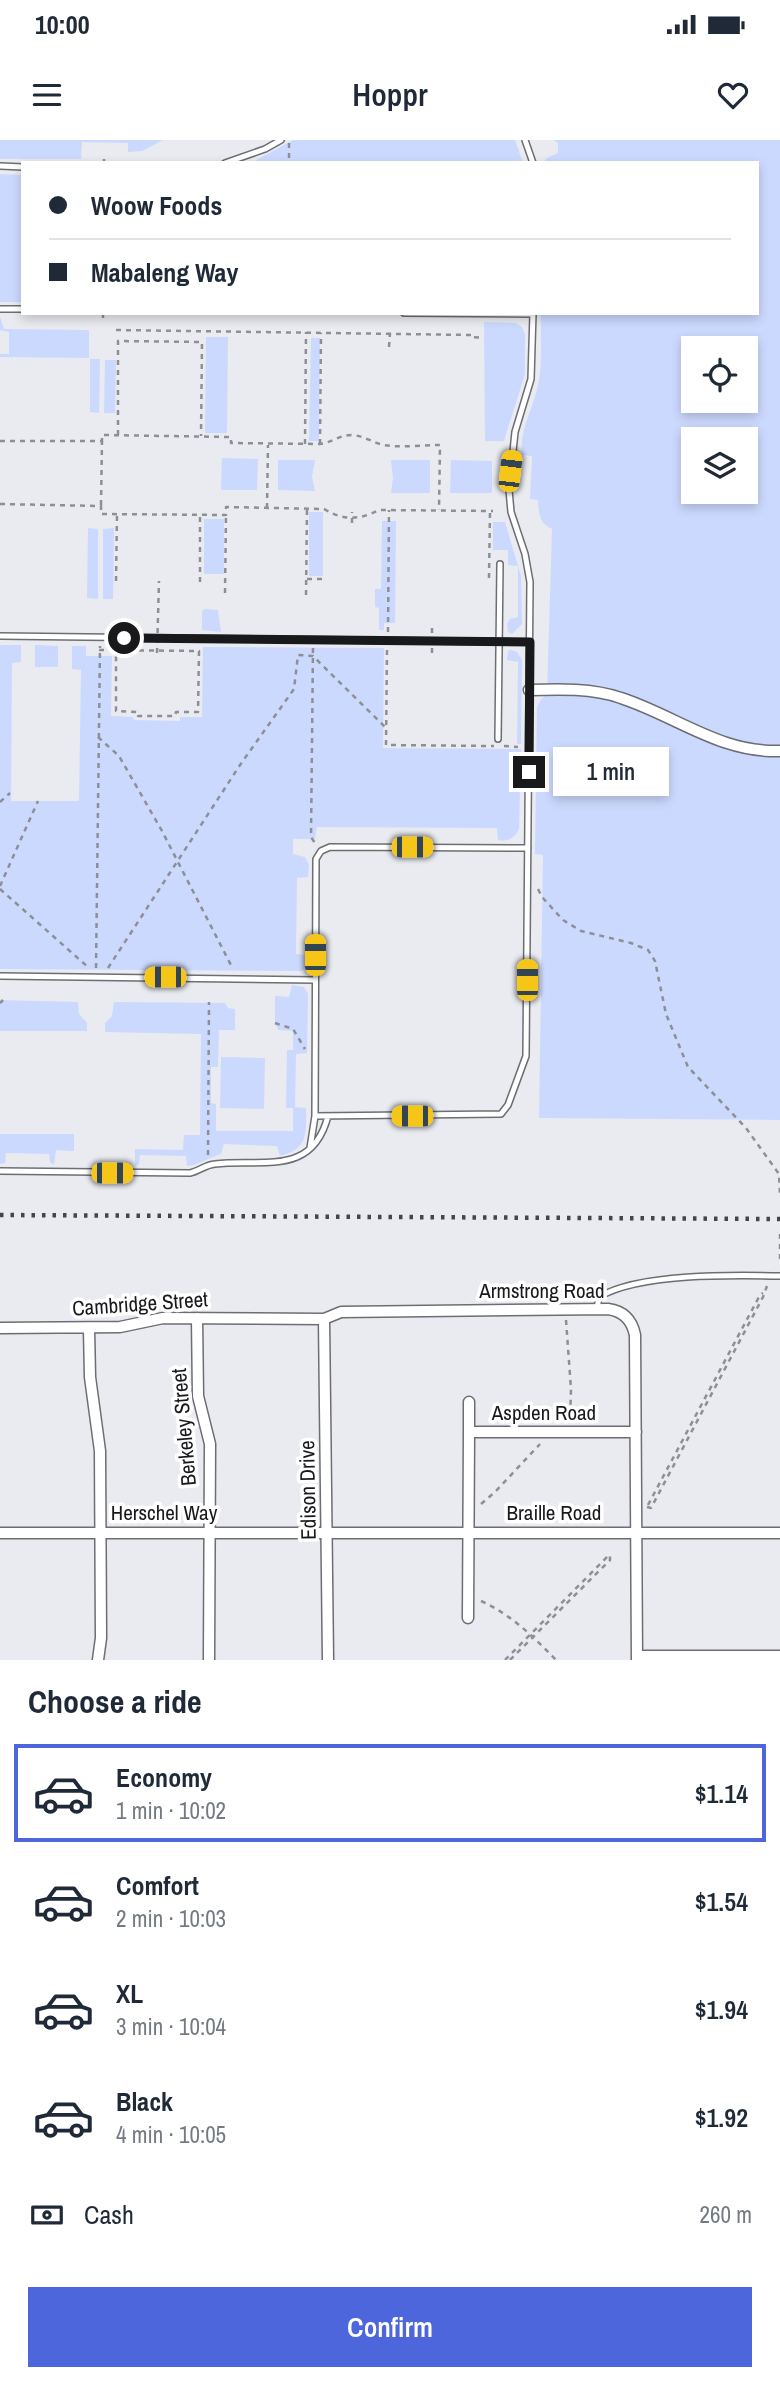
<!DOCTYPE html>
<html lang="en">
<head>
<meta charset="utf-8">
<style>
  :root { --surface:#fff; --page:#f6f6f7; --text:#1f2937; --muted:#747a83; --line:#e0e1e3; --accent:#4d66db }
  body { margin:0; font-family:"Archivo Narrow",sans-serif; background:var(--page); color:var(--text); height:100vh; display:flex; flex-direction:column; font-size:26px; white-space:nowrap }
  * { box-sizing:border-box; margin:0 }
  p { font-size:23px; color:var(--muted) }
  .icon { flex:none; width:38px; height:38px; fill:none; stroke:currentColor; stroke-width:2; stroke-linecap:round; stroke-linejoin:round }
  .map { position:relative; height:1520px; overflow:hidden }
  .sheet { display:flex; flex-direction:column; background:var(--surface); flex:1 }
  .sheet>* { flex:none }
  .guide { position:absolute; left:21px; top:21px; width:738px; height:154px; border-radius:0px; box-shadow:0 4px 10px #0003; display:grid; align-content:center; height:154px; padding:0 28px; background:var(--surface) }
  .buttons { position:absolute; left:681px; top:196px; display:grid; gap:14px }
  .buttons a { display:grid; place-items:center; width:77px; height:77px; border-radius:0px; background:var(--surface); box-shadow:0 4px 10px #0003; font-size:35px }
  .end { position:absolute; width:32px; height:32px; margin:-16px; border:9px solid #19191c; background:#fff; box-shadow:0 0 0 4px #fff }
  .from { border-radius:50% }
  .bubble { position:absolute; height:49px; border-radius:0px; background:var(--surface); box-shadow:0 4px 10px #0003; font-size:23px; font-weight:600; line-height:49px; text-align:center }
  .car { position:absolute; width:21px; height:42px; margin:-21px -10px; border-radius:9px; box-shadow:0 0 5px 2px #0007; background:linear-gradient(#f5c518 24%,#345 0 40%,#f5c518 0 76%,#345 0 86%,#f5c518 0) }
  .guide b { display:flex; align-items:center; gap:24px; height:66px; font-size:26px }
  .guide b+b { border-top:2px solid var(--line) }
  .guide i { width:18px; height:18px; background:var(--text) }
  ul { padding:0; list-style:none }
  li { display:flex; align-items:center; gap:21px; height:98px; margin:0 14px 10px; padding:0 14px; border:4px solid transparent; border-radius:0px }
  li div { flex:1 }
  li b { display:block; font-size:26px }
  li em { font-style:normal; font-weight:600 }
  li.selected { border-color:var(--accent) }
  li>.icon { width:63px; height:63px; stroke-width:1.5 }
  h2 { padding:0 28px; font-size:32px; line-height:84px }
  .pay { display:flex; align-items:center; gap:18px; height:77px; padding:0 28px; font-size:26px }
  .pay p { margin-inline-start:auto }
  .cta { display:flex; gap:14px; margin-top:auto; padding:14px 28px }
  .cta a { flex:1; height:80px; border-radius:0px; background:var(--accent); color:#fff; font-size:28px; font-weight:600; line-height:80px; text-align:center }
  .status { display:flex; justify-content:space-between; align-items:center; height:49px; padding:0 35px; background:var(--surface); direction:ltr }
  .status svg { height:19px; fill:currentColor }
  header { display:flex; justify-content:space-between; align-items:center; height:91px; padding:0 28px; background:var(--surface); font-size:32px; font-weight:600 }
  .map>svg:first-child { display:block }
  .green { fill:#ccd9fe; fill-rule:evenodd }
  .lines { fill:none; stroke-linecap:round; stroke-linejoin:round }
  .service-casing { stroke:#6c6e73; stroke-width:8 }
  .minor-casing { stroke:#6c6e73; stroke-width:13 }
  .path { stroke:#8e8f94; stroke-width:2.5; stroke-dasharray:5 5; stroke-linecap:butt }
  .service { stroke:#fff; stroke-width:5 }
  .minor { stroke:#fff; stroke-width:10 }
  .rail { stroke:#444548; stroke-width:4.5; stroke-dasharray:3.5 7; stroke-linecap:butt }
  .path-bridge { stroke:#8e8f94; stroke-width:2.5; stroke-dasharray:5 5; stroke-linecap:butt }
  .route { stroke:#19191c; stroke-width:9 }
  .labels { text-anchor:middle; stroke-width:7; stroke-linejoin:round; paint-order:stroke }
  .street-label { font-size:21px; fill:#19191c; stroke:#fff }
</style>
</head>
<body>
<div class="status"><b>10:00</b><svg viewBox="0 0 49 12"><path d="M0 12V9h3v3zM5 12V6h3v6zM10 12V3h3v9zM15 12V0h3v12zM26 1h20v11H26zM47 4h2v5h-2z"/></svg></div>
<header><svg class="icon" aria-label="menu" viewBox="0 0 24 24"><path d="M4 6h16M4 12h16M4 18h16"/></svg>Hoppr<svg class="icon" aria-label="heart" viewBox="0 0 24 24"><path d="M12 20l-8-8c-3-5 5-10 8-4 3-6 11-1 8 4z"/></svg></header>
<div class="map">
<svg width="780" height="1520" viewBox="0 0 780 1520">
  <rect width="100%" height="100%" fill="#e9ebf1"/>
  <path class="green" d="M0 0H163L142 11 128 12V3L82 2 81 19H0Z
    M293 0H515L523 23H251Z
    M554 0H780V980L539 978 543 715 535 714 537 567 541 559 547 555 552 389C539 383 539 374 538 360L530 359 532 316 522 315C519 289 533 270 538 245 543 223 540 196 541 173H758V23H543L547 18 558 13V3ZM693 208H746V261H693ZM693 299H746V352H693Z
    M0 34 23 35V162H0Z
    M0 177 4 189 89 190V218L0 217V214H9V192L0 190Z
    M484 182 516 183 522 187 525 194V234L504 301H485Z
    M206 197H228L227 293H205Z
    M311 198H320L319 301H309Z
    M90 219H100L99 273 90 272Z
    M105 220H116L115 273H104Z
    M222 318 258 319 257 350H221Z
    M278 320H315L312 337 315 351 278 350Z
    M391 320H430V353H391L393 338Z
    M451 320 492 321V353H450Z
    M309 372H323V436H309Z
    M204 379H224V434H204Z
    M382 381H396L395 483H384V490H379V468L375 467V449H381Z
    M493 382H505L521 436 522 484 512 494 508 492 507 484 510 479 518 477V426L508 425V410H493Z
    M88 388 98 389V459L87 458Z
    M114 388 113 459H103V389Z
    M205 469 218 470 221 492 202 490V471Z
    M0 505H21V522L12 523 11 661H79L81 530 72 529V506H86V516H112L111 576 133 577 134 580 180 581V577H202L203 507 384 508 383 608 521 609 519 689C515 698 508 702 498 700L497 688 317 687 315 699H293V714L305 717 309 725 308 737 297 738 296 814 308 815V825L302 831 0 829Z
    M35 505 58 506V527H35Z
    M511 510 517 512 522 520 521 604H517L518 522 507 520 508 511Z
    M292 845 304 847 308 854 307 913 296 914 295 967 306 968C306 993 309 1009 280 1016L277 1006 224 1004 221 1014C210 1017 197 1026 187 1026L186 1016 140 1015 139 1024 135 1026V1009L183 1010 184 995H200L201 894 105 892V883L112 876 114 862 225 863 228 868 235 869V890H219L218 927H211V963L216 964V991H293V968H286L287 910H293V891L278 890 277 886 275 885V856L289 857Z
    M0 860 78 862 79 874 87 883V891H0Z
    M221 917 265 918 264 969 220 968Z
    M0 994H74V1011L56 1010 54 1025 50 1022 49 1014 6 1013 5 1023 0 1024Z"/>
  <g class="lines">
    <defs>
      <path id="service" d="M525 0 533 23
        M225 23 265 9 281 0
        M0 26 23 27
        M0 169H23
        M404 173 533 174
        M0 496 530 502
        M498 599 500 424
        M0 836 315 840
        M315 976 501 974 508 965 526 916 530 442 525 414 511 372 509 350 515 292 531 239 533 173
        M310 1008 315 976 316 719 321 711 330 707 528 708
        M0 1031 190 1033C199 1031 205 1025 215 1024 261 1018 312 1038 328 976
        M597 1169 599 1157C639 1133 733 1135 780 1136"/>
      <path id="minor" d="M529 550C559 549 593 548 621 558 676 576 720 613 780 611
        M197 1178 198 1256 210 1304 209 1520
        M324 1179 328 1520
        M0 1188 120 1187 163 1178 324 1179 341 1172 608 1169C623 1171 632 1180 635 1195L637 1520
        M89 1189 90 1237 100 1311 101 1498 98 1520
        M469 1262V1292
        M0 1393H780
        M468 1478 469 1292H636
        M637 1516H780"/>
    </defs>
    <use href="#service" class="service-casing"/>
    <use href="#minor" class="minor-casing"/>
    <path class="path" d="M289 3V23
      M104 23V19
      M103 178V173
      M116 190 471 195V197L484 198
      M389 207 390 193
      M118 295V201L202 202 201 296
      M0 301H102V295L231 297V303L320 304C331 303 339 295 352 295 365 296 373 303 384 305 402 308 422 305 440 305L439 370
      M305 304 306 192
      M320 304 321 193
      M0 364 101 366V374L226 375V367L324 369C344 381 359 380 379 370L493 371
      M101 365 102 301
      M267 368 268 305
      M352 383V372
      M489 438 490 371
      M307 439H323
      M116 441 117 374
      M200 442V375
      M225 453 226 375
      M306 455 307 368
      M388 492 389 370
      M313 508 311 697 315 703
      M99 510 199 511 198 572H176L175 576H138V572L116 571V510
      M387 510 386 605 494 606
      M98 597 119 616 162 691 233 829
      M504 606 518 607
      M0 662 10 653
      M0 746 38 661
      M0 749 89 828
      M538 749 542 757 563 780 581 791 631 803 648 810 655 821 666 874 688 927 746 988 779 1034 780 1054
      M96 828 100 506
      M108 828 240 625 294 549 298 515 313 516 387 589
      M0 863 3 860
      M275 883 293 889 305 909
      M208 1015 209 862
      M780 1094V1121
      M566 1180 571 1249 570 1282
      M481 1364 495 1352 540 1304
      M648 1365 760 1155 763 1153
      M647 1367 651 1368 763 1157 767 1146
      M481 1461C510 1474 534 1497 556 1520
      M505 1520 610 1414
      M510 1520 610 1420V1414"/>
    <use href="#service" class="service"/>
    <use href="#minor" class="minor"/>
    <path class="rail" d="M0 1075 780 1079"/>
    <path class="path-bridge" d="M157 513 159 441
      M432 513V484"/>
  </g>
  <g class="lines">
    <path class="route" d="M124 498 530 502 529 632"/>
  </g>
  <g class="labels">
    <g class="street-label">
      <text x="542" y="1158">Armstrong Road</text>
      <text transform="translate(140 1164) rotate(-4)" y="7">Cambridge Street</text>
      <text x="544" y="1280">Aspden Road</text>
      <text transform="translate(184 1287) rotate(-95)" y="7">Berkeley Street</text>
      <text transform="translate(308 1350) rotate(-91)" y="7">Edison Drive</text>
      <text x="164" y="1380">Herschel Way</text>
      <text x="554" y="1380">Braille Road</text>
    </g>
  </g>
</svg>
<div class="buttons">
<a><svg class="icon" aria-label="locate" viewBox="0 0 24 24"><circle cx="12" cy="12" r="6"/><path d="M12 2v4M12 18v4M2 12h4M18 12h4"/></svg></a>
<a><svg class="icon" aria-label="layers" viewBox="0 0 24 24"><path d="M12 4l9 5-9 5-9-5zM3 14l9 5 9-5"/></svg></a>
</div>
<i class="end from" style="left:124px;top:498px"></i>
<i class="end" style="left:529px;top:632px"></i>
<div class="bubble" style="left:553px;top:607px;width:116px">1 min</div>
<i class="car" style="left:510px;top:331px;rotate:7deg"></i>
<i class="car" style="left:412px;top:707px;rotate:90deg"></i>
<i class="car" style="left:315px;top:815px;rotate:0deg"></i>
<i class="car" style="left:165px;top:837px;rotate:270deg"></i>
<i class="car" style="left:527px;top:840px;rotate:0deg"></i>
<i class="car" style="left:412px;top:976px;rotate:270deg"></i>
<i class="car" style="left:112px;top:1033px;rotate:90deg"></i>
<div class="guide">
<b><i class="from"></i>Woow Foods</b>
<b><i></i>Mabaleng Way</b>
</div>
</div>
<section class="sheet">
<h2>Choose a ride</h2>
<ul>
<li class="selected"><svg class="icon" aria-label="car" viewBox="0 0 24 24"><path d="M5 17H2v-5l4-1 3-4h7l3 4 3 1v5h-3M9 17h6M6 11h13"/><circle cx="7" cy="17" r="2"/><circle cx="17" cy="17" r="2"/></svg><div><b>Economy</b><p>1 min · 10:02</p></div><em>$1.14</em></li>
<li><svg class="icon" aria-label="car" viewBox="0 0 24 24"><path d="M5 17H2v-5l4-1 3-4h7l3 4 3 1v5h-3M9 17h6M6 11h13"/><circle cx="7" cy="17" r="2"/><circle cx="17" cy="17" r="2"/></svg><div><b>Comfort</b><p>2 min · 10:03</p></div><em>$1.54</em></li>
<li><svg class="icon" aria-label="car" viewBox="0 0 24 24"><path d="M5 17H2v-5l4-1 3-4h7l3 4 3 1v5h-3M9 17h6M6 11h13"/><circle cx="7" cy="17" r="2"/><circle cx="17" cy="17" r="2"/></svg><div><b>XL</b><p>3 min · 10:04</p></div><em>$1.94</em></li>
<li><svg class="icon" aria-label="car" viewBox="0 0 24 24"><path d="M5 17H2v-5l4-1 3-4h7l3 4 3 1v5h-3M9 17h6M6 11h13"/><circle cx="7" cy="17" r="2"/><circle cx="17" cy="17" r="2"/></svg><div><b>Black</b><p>4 min · 10:05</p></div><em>$1.92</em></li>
</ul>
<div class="pay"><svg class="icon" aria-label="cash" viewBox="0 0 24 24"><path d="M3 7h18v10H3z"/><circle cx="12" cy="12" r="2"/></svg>Cash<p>260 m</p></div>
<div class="cta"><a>Confirm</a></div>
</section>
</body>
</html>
